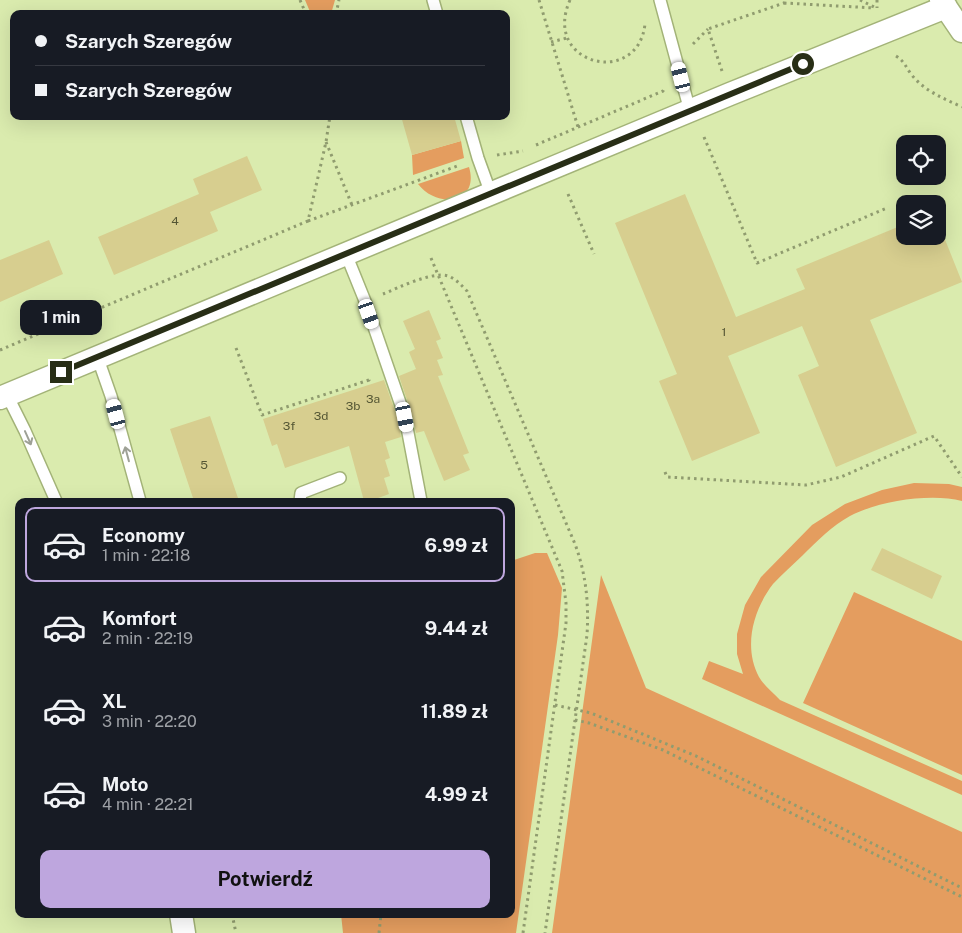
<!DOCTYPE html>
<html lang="pl">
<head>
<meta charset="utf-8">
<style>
  :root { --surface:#171b24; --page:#242831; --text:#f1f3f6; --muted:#9ea1a6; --line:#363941; --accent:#bea6de }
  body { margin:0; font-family:"Public Sans",sans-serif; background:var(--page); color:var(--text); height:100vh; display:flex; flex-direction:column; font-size:19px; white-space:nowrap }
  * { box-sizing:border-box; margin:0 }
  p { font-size:16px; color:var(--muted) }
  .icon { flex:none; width:28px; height:28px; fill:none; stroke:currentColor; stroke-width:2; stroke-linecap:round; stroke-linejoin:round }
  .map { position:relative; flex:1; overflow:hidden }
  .side { position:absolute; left:15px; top:498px; width:500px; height:420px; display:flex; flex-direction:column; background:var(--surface); border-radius:10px; box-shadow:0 5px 20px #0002 }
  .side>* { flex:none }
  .guide { position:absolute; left:10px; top:10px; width:500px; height:110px; border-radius:10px; box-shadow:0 5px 20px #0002; display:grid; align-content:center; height:110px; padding:0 25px; background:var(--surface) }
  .tools { position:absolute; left:896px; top:135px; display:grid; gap:10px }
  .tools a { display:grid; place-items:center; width:50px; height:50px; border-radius:10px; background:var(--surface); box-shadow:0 5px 20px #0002; font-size:25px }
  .end { position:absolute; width:22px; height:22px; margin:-11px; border:6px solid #282e16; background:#fff; box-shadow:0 0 0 2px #fff }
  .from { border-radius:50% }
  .bubble { position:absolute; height:35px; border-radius:10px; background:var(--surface); box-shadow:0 5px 20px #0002; font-size:16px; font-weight:700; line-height:35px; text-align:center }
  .car { position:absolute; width:15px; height:30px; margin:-15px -8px; border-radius:6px; box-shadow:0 0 4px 1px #0007; background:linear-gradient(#fff 24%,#345 0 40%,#fff 0 76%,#345 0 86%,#fff 0) }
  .guide b { display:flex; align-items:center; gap:18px; height:48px; font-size:19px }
  .guide b+b { border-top:1px solid var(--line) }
  .guide i { width:12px; height:12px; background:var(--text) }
  ul { padding:9px 0 0; list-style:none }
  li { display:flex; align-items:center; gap:15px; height:75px; margin:0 10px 8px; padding:0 15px; border:2px solid transparent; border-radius:10px }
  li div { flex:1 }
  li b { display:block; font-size:19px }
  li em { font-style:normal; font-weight:700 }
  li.current { border-color:var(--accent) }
  li>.icon { width:45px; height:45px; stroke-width:1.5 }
  .cta { display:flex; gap:10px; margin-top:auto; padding:10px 25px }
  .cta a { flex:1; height:58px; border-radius:10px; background:var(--accent); color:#111; font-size:20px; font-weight:700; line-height:58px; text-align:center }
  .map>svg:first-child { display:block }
  .green { fill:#e49d5f }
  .building { fill:#d7ce8f }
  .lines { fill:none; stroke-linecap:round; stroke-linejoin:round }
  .lane-casing { stroke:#a3b378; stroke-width:14 }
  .street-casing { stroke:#a3b378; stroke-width:25 }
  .path { stroke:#909c6f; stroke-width:3; stroke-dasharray:2.5 4; stroke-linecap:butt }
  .lane { stroke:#fff; stroke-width:11 }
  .street { stroke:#fff; stroke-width:22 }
  .oneway { stroke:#9ea196 }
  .route { stroke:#282e16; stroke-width:6 }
  .labels { text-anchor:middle; stroke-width:4; stroke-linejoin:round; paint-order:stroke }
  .number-label { font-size:12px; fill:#545634 }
</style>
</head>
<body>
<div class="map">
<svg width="962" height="933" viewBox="0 0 962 933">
  <rect width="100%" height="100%" fill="#daebae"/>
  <path class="green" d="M305 0H335L331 14H311Z
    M461 141 464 158 413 175 412 155Z
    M469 167C480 204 437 209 418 184Z
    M914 483 949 484 962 487V501C930 493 879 501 850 516 832 526 817 541 803 555 793 565 782 574 773 584 753 610 743 647 759 677 764 686 774 693 780 700L962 781V795L702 679 709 661 743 674 737 654V634L745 605 761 577 812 525 845 504 882 490Z
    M535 553H547L562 588 558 635 516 933H343L341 914H511V561Z
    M601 575 646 688 962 832V933H552Z
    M854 592 962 641V775L803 703Z"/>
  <path class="building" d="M401 116H454L461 141 412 155Z
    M247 156 262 190 210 212 218 231 114 275 98 237 199 194 193 179Z
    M685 194 736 317 805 289 796 269 905 224V236H938V222L962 282 870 320 917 433 836 467 798 375 819 366 802 326 728 356 760 433 692 461 659 381 677 374 615 223Z
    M49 240 63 274 0 302V260Z
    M429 310 441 339 436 341 443 358 437 360 443 375 438 376 469 453 463 455 470 470 444 481 424 431 416 433 412 415 399 376 416 369 409 352 415 349 403 321Z
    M384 380 398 419 401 437 385 442 390 458 385 460 390 476 384 478 389 494 370 501H364L349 446 285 468 277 444 272 446 263 419Z
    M210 416 239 501H194L170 429Z
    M882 548 942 576 932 599 871 570Z"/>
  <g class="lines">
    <defs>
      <path id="lane" d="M433 0 437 14
        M660 0 690 111
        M466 116 478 158 491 194
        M346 254 365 301 405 417 421 501
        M97 356 111 396 140 501
        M7 395 25 431 56 501
        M300 501 301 493 340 478"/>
      <path id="street" d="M941 0 962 31
        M0 398 730 94 946 7
        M181 914 184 933"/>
    </defs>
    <use href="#lane" class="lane-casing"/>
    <use href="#street" class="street-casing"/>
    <path class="path" d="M300 0 306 14
      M539 0 578 127
      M570 0C541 65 638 88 645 24
      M860 0 874 7
      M877 0V8
      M784 3 874 8
      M336 14 339 0
      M551 42 567 38
      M693 44 708 29
      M896 56C904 61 906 67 911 74 924 91 943 98 962 107
      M722 71 708 29 784 3 785 0
      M704 137 757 263 887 208
      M326 142 352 205
      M536 145 663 91 664 89
      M497 155 523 151
      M568 194 594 254
      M308 221 460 165
      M431 258 562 571 566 603V623L523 933
      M383 294C398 288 432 271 448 276 456 279 461 285 467 291L575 544C586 574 589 603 587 635L545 933
      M236 348 262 415 369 380 368 377
      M0 350 308 221 326 142 330 116
      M665 472 667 477 806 485 841 477 934 436 962 477
      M555 705 591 713 696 756 962 888
      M575 720 589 723 663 750 962 897
      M232 914 236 933
      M379 933 381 914"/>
    <use href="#lane" class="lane"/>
    <use href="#street" class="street"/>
  </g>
  <defs><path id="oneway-shaft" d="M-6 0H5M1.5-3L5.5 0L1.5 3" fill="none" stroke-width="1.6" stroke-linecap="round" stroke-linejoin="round" transform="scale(1.25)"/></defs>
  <g class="oneway">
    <use href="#oneway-shaft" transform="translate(28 438) rotate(66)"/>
    <use href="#oneway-shaft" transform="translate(127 454) rotate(-105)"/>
  </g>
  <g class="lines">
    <path class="route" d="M61 372 803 64"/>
  </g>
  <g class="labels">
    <g class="number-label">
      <text x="175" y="225">4</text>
      <text x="724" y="336">1</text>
      <text x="373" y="403">3a</text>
      <text x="353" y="410">3b</text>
      <text x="321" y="420">3d</text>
      <text x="289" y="430">3f</text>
      <text x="204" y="469">5</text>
    </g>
  </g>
</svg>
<div class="tools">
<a><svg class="icon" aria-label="locate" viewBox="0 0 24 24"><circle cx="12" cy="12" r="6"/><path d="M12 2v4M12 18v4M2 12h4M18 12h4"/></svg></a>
<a><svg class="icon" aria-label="layers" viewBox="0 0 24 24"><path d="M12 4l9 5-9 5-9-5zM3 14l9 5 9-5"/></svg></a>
</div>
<i class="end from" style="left:803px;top:64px"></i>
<i class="end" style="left:61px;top:372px"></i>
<div class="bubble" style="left:20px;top:300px;width:82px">1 min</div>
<i class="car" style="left:681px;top:77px;rotate:346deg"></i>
<i class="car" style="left:369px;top:314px;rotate:161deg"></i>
<i class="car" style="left:116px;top:414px;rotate:345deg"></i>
<i class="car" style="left:405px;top:417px;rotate:169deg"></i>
<div class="guide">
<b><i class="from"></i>Szarych Szeregów</b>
<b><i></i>Szarych Szeregów</b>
</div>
<section class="side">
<ul>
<li class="current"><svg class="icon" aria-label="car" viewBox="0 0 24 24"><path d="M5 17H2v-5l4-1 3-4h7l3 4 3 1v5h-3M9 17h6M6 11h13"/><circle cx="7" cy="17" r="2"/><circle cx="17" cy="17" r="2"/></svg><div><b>Economy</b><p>1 min · 22:18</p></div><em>6.99 zł</em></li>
<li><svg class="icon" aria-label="car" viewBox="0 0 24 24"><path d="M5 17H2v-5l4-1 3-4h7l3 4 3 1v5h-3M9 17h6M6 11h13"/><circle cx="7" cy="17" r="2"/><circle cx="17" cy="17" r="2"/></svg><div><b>Komfort</b><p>2 min · 22:19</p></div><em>9.44 zł</em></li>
<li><svg class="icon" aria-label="car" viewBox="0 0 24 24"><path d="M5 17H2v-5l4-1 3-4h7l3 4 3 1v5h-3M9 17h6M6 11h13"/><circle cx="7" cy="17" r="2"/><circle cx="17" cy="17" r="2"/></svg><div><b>XL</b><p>3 min · 22:20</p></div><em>11.89 zł</em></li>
<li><svg class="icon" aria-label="car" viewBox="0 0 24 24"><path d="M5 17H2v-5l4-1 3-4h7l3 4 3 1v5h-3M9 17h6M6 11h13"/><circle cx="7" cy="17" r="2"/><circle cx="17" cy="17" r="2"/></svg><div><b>Moto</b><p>4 min · 22:21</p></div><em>4.99 zł</em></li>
</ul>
<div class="cta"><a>Potwierdź</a></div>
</section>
</div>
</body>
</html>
